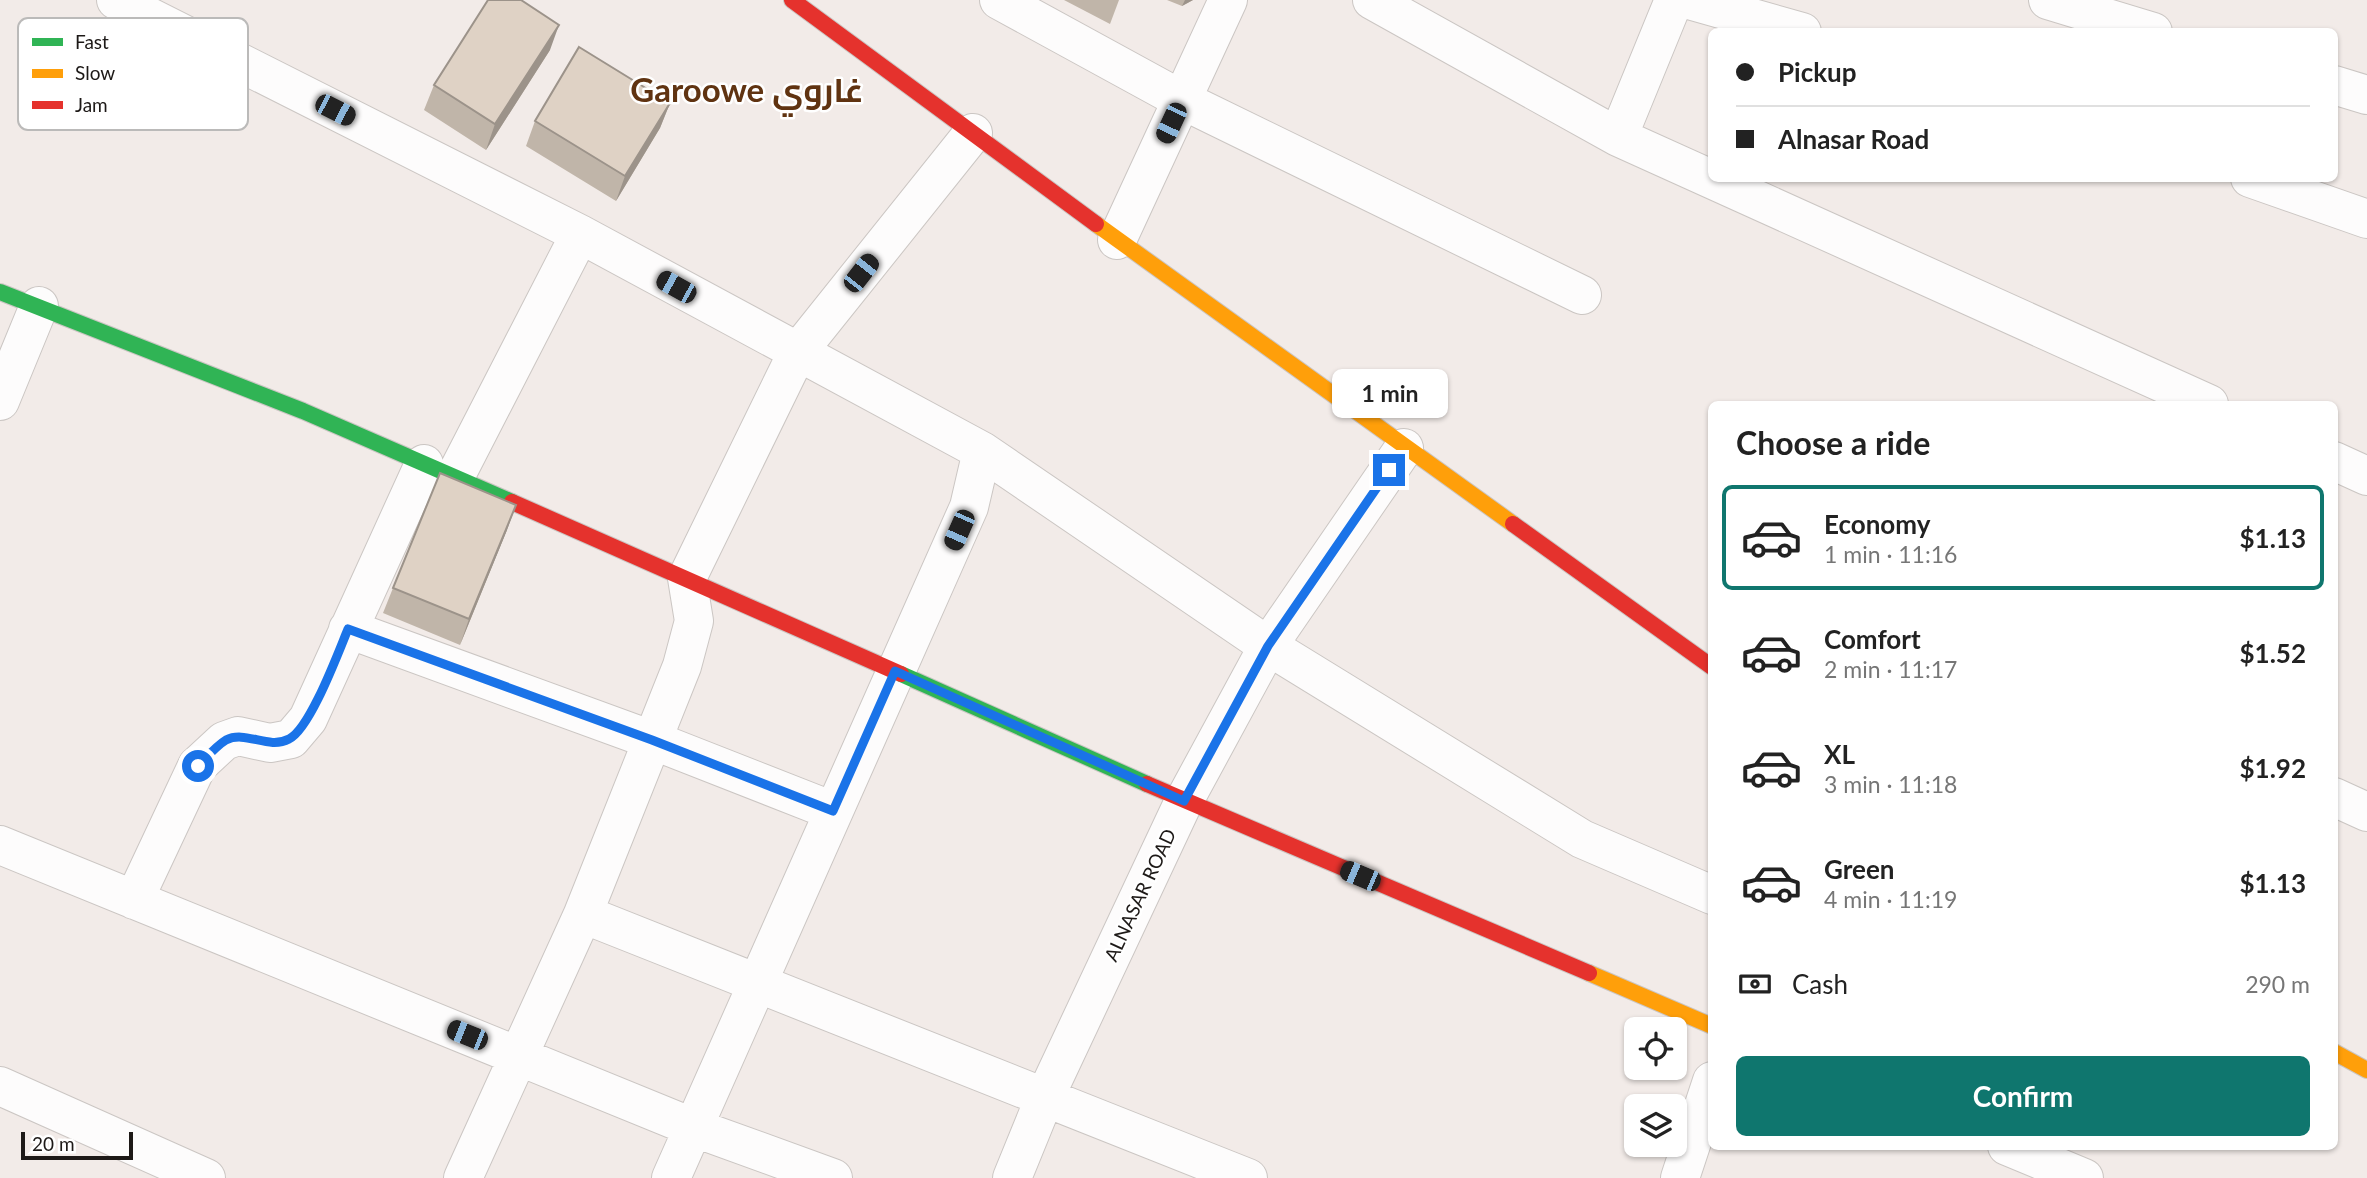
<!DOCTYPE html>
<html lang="en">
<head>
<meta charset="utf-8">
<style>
  :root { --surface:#fff; --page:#f2f2f2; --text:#222; --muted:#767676; --line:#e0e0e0; --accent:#0f766e }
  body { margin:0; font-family:Lato,Cairo,sans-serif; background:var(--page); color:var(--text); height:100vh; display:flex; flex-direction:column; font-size:26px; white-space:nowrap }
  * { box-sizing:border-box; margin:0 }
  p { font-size:23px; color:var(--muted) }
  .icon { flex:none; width:38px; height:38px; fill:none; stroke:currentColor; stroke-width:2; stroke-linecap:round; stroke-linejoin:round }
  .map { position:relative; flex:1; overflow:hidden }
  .panel { position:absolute; left:1708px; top:401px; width:630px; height:749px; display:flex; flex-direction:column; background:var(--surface); border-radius:10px; box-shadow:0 2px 5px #0004 }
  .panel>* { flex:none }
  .guide { position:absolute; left:1708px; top:28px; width:630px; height:154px; border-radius:10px; box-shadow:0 2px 5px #0004; display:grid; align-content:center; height:154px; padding:0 28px; background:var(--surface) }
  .buttons { position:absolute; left:1624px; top:1017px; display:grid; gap:14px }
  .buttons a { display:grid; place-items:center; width:63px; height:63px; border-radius:10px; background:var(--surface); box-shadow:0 2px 5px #0004; font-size:35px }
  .scale { position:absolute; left:21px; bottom:18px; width:112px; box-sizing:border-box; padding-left:7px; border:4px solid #1d1917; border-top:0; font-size:19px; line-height:24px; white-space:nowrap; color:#1d1917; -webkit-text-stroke:5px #fff; paint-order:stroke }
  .end { position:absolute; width:32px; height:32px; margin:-16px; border:9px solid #1a73e8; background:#fff; box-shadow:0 0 0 4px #fff }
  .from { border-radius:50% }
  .bubble { position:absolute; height:49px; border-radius:10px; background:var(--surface); box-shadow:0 2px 5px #0004; font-size:23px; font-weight:700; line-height:49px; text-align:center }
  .car { position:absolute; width:21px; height:42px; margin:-21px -10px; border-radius:9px; box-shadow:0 0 5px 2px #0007; background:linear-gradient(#222 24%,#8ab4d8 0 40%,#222 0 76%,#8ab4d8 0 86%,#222 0) }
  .guide b { display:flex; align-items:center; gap:24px; height:66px; font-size:26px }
  .guide b+b { border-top:2px solid var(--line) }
  .guide i { width:18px; height:18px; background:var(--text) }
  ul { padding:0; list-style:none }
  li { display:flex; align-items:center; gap:21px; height:105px; margin:0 14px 10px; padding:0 14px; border:4px solid transparent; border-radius:10px }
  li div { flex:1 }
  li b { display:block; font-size:26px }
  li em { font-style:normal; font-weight:700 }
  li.on { border-color:var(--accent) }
  li>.icon { width:63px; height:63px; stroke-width:1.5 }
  h2 { padding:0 28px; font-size:32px; line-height:84px }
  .pay { display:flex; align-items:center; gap:18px; height:77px; padding:0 28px; font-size:26px }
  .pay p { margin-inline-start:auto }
  .cta { display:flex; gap:14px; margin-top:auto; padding:14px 28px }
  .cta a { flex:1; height:80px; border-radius:10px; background:var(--accent); color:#fff; font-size:28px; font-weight:700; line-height:80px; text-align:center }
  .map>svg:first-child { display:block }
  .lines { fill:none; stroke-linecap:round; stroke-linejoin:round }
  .street-casing { stroke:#cbc6c3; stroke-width:40 }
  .fast-casing { stroke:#cbc6c3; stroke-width:18 }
  .slow-casing { stroke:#cbc6c3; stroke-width:18 }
  .jam-casing { stroke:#cbc6c3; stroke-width:18 }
  .street { stroke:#fdfcfc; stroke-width:38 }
  .fast { stroke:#30b455; stroke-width:16 }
  .slow { stroke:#ff9f0a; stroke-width:16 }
  .jam { stroke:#e5322d; stroke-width:16 }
  .wall { fill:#c0b5a9 }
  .shaded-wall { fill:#9c938a }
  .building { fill:#dfd2c5; stroke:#9c938a; stroke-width:2 }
  .route { stroke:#1a73e8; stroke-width:9 }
  .labels { text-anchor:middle; stroke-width:5; stroke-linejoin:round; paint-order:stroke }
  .street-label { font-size:19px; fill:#1d1917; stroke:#fff }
  .town-label { font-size:33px; font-weight:bold; fill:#603311; stroke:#fff }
  .key { fill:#fff; stroke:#bbbab9; stroke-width:2 }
  .key-label { font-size:19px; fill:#1d1917 }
</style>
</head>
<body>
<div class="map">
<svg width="2367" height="1178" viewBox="0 0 2367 1178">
  <rect width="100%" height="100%" fill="#f2ebe8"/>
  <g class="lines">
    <defs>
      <path id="street" d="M116 0 580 234 982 451 1268 646 1582 839 1712 895
        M999 0 1182 100 1582 295
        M1372 0 1618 137 2209 404
        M1689 0 1802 32
        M2048 0 2153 32
        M2334 85 2367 95
        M1618 137 1674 0
        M2250 178 2367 219
        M1117 240 1228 0
        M0 401 39 306
        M2334 461 2367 476
        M455 477 580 234
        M348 629 652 740 833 811
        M2334 797 2367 812
        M0 845 692 1127 833 1178
        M134 900 197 766 224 741 238 736 270 743 291 739 308 719 424 464
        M583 914 1248 1178
        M0 1086 206 1178
        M2007 1146 2084 1178
        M463 1178 583 914 682 666 694 621 687 578 797 353 973 133
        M671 1178 969 507 982 451
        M1012 1178 1045 1097 1184 801 1268 646 1404 448
        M1680 1178 1712 1081"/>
      <path id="fast" d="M0 292 303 411 512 502
        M901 674 1147 784"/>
      <path id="slow" d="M1096 224 1513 524
        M1589 973 1712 1026
        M2334 1052 2367 1070"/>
      <path id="jam" d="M792 0 1096 224
        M512 502 901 674
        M1513 524 1712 667
        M1147 784 1589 973"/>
    </defs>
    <use href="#street" class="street-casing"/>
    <use href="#fast" class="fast-casing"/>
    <use href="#slow" class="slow-casing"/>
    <use href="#jam" class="jam-casing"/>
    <use href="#street" class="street"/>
    <use href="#fast" class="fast"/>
    <use href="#slow" class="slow"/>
    <use href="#jam" class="jam"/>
  </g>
  <path class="wall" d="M1064 0H1119L1110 24Z
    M1167 0H1193L1182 6Z
    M550 50 486 150 424 110 434 85Z
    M670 103 660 128 616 201 526 146 535 121Z
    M507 530 460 645 383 613 393 588Z"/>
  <path class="shaded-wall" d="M1185 0H1193L1182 6Z
    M559 25 550 50 486 150 495 124Z
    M670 103 660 128 616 201 625 176Z
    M516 505 507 530 460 645 469 619Z"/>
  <path class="building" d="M488 0H521L559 25 495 124 434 85Z
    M579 47 670 103 625 176 535 121Z
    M440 473 516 505 469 619 393 588Z"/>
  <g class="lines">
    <path class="route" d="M198 766C206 758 216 746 226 740 246 730 268 750 289 739 310 729 338 653 348 629L652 740 833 811 895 671 1184 801 1268 646 1389 470"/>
  </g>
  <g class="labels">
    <g class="street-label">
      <text transform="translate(1140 895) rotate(-65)" y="7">ALNASAR ROAD</text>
    </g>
    <g class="town-label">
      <text x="747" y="102">Garoowe غاروي</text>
    </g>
  </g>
  <rect x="18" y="18" width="230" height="112" rx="10" class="key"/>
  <rect x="32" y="38" width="31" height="8" fill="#30b455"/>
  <rect x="32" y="69" width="31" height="9" fill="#ff9f0a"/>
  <rect x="32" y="101" width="31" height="8" fill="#e5322d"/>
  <g class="key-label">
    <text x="75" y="49">Fast</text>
    <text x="75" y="80">Slow</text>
    <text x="75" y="112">Jam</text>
  </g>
</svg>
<div class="buttons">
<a><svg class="icon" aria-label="locate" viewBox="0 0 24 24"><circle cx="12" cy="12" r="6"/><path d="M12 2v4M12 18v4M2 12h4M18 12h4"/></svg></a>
<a><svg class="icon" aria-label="layers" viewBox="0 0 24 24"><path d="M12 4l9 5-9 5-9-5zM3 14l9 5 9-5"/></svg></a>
</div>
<div class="scale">20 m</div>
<i class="end from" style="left:198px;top:766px"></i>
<i class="end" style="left:1389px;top:470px"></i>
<div class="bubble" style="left:1332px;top:369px;width:116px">1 min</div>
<i class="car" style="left:335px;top:110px;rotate:117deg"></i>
<i class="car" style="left:1171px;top:123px;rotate:205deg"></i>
<i class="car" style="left:861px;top:273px;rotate:38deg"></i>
<i class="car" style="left:676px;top:287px;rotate:299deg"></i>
<i class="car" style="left:959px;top:530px;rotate:204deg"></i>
<i class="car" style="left:1360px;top:876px;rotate:293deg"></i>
<i class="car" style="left:467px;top:1035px;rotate:292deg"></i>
<div class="guide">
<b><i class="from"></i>Pickup</b>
<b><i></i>Alnasar Road</b>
</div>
<section class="panel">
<h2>Choose a ride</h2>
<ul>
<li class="on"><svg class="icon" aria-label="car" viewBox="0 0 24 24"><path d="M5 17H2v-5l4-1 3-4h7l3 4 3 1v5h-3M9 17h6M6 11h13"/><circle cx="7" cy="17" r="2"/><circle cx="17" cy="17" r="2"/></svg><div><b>Economy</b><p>1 min · 11:16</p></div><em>$1.13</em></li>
<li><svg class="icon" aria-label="car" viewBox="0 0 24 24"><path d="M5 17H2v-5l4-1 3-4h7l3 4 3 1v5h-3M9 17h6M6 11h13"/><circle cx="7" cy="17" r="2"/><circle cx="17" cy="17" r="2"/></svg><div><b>Comfort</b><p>2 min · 11:17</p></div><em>$1.52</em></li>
<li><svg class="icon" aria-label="car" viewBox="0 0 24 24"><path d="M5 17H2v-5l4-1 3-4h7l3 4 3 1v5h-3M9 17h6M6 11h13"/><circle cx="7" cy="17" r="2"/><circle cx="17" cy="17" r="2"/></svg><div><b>XL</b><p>3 min · 11:18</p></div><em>$1.92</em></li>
<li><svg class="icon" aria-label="car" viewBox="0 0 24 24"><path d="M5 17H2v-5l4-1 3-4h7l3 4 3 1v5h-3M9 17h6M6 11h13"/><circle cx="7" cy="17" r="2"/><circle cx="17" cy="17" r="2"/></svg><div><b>Green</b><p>4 min · 11:19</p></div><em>$1.13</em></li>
</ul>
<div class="pay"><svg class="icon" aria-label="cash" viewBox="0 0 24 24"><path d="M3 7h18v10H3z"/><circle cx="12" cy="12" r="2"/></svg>Cash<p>290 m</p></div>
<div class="cta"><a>Confirm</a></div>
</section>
</div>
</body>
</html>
